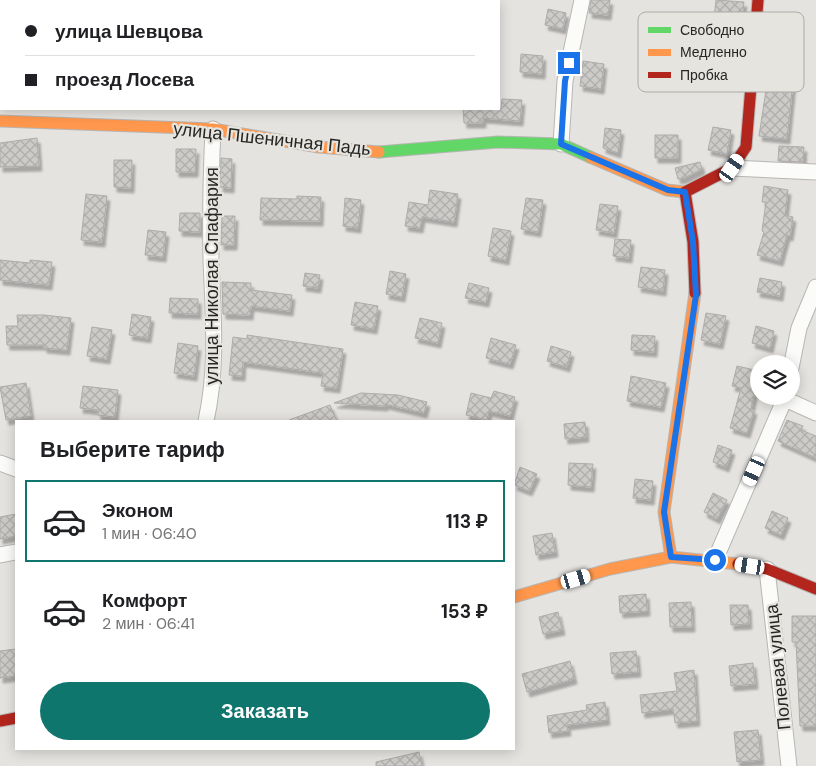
<!DOCTYPE html>
<html lang="ru">
<head>
<meta charset="utf-8">
<style>
  :root { --surface:#fff; --page:#f6f6f6; --text:#202124; --muted:#757577; --line:#e0e0e0; --accent:#0f766e }
  body { margin:0; font-family:"DM Sans",sans-serif; background:var(--page); color:var(--text); height:100vh; display:flex; flex-direction:column; font-size:19px; white-space:nowrap }
  * { box-sizing:border-box; margin:0 }
  p { font-size:16px; color:var(--muted) }
  .icon { flex:none; width:28px; height:28px; fill:none; stroke:currentColor; stroke-width:2; stroke-linecap:round; stroke-linejoin:round }
  .map { position:relative; flex:1; overflow:hidden }
  .details { position:absolute; left:15px; top:420px; width:500px; height:330px; display:flex; flex-direction:column; background:var(--surface); border-radius:0px; box-shadow:0 2px 12px #0003 }
  .details>* { flex:none }
  .hud { position:absolute; left:0px; top:0px; width:500px; height:110px; box-shadow:0 2px 12px #0003; display:grid; align-content:center; height:110px; padding:0 25px; background:var(--surface) }
  .buttons { position:absolute; left:750px; top:355px; display:grid; gap:10px }
  .buttons a { display:grid; place-items:center; width:50px; height:50px; border-radius:50%; background:var(--surface); box-shadow:0 2px 12px #0003; font-size:25px }
  .end { position:absolute; width:22px; height:22px; margin:-11px; border:6px solid #1a73e8; background:#fff; box-shadow:0 0 0 2px #fff }
  .from { border-radius:50% }
  .car { position:absolute; width:15px; height:30px; margin:-15px -8px; border-radius:6px; box-shadow:0 0 4px 1px #0007; background:linear-gradient(#fff 24%,#345 0 40%,#fff 0 76%,#345 0 86%,#fff 0) }
  .hud b { display:flex; align-items:center; gap:18px; height:48px; font-size:19px }
  .hud b+b { border-top:1px solid var(--line) }
  .hud i { width:12px; height:12px; background:var(--text) }
  ul { padding:0; list-style:none }
  li { display:flex; align-items:center; gap:15px; height:82px; margin:0 10px 8px; padding:0 15px; border:2px solid transparent; border-radius:0px }
  li div { flex:1 }
  li b { display:block; font-size:19px }
  li em { font-style:normal; font-weight:700 }
  li.on { border-color:var(--accent) }
  li>.icon { width:45px; height:45px; stroke-width:1.5 }
  h2 { padding:0 25px; font-size:22px; line-height:60px }
  .button { display:flex; gap:10px; margin-top:auto; padding:10px 25px }
  .button a { flex:1; height:58px; border-radius:30px; background:var(--accent); color:#fff; font-size:20px; font-weight:700; line-height:58px; text-align:center }
  .map>svg:first-child { display:block }
  .building { fill:url(#building-cross-hatch); stroke:#adacaa; filter:url(#shadow) }
  .lines { fill:none; stroke-linecap:round; stroke-linejoin:round }
  .street-casing { stroke:#b7b6b3; stroke-width:17 }
  .fast-casing { stroke:#b7b6b3; stroke-width:13 }
  .slow-casing { stroke:#b7b6b3; stroke-width:13 }
  .jam-casing { stroke:#b7b6b3; stroke-width:13 }
  .street { stroke:#fbfbfa; stroke-width:15 }
  .fast { stroke:#63d668; stroke-width:11 }
  .slow { stroke:#ff974d; stroke-width:11 }
  .jam { stroke:#b3261e; stroke-width:11 }
  .route { stroke:#1a73e8; stroke-width:6 }
  .labels { text-anchor:middle; stroke-width:4.5; stroke-linejoin:round; paint-order:stroke }
  .street-label { font-size:18px; fill:#262624; stroke:#e6e4df }
  .key { fill:#e6e4df; stroke:#acaba7; stroke-width:1 }
  .key-label { font-size:14px; fill:#262624 }
</style>
</head>
<body>
<div class="map">
<svg width="816" height="766" viewBox="0 0 816 766">
  <defs>
    <pattern id="building-cross-hatch" width="8" height="8" patternUnits="userSpaceOnUse" patternTransform="scale(1.25)"><rect width="8" height="8" fill="#cccbc8"/><path d="M0 0l8 8M0 8l8-8" fill="none" stroke="#afaeac"/></pattern>
    <filter id="shadow"><feDropShadow dx="3" dy="5" stdDeviation="1" flood-color="#0004"/></filter>
  </defs>
  <rect width="100%" height="100%" fill="#e5e3e0"/>
  <path class="building" d="M591 0H610L608 15 589 13Z
    M716 0 744 2 742 21 714 18Z
    M548 9 566 13 563 29 545 25Z
    M521 54 543 56 542 74 520 72Z
    M583 61 604 64 601 89 580 86Z
    M768 77 793 81 787 139 759 136Z
    M502 99 522 100 520 121 483 118V123H464L463 109H501Z
    M713 127 731 130 727 154 708 150Z
    M605 128 621 130 618 153 603 148Z
    M655 135H678V158H655Z
    M37 138 39 166 0 167V143Z
    M779 146 804 147 803 162 778 161Z
    M176 149H196L195 172H176Z
    M221 158 232 159 231 188 220 187Z
    M114 160H132L131 188 114 187Z
    M700 162 702 169 684 178 678 179 675 168Z
    M764 186 788 190 785 215 793 217 790 236 787 235 780 261 757 255 764 232 762 231 766 202H762Z
    M430 190 458 194 454 222 422 217 420 228 405 226 409 202 428 205Z
    M86 194 107 196 102 242 81 240Z
    M297 196 321 197 320 221 260 220 261 198 297 199Z
    M345 198 361 200 358 228 343 226Z
    M526 198 543 200 538 232 521 229Z
    M600 204 618 206 614 233 596 230Z
    M180 213H200V232L179 231Z
    M222 216H235L234 245H221Z
    M493 228 511 231 506 260 488 256Z
    M148 230 166 232 163 257 145 255Z
    M615 239 631 240 629 258 613 256Z
    M0 260 30 263V260L52 262 49 285 0 280Z
    M641 267 665 270 663 291 638 287Z
    M390 271 406 274 402 297 386 294Z
    M305 273 320 275 318 288 303 286Z
    M760 278 782 282 780 296 757 292Z
    M222 282 251 283V290L292 295 290 311 251 306 250 315 223 314Z
    M469 283 489 288 486 302 465 298Z
    M170 298 198 299V314L169 313Z
    M355 302 378 306 374 329 351 325Z
    M706 313 726 316 720 344 701 340Z
    M132 314 151 317 148 338 129 335Z
    M17 315H44L71 318 67 350 44 348V345H7L6 326H18Z
    M420 318 442 323 438 343 415 338Z
    M756 326 774 331 770 348 752 343Z
    M92 327 112 330 107 359 87 356Z
    M247 335 343 349 337 388 321 386 323 373 243 362 242 376 229 375 233 337 247 339Z
    M632 335 655 336 654 352 631 350Z
    M491 338 516 345 510 364 486 358Z
    M178 343 198 346 194 376 174 373Z
    M551 346 571 352 567 367 547 361Z
    M737 366 759 371 751 409 754 410 747 433 730 428 741 388 732 386Z
    M631 376 666 383 661 407 627 401Z
    M26 383 31 416 6 420 0 387Z
    M83 386 118 390 115 417 98 415V410L80 408Z
    M494 391 515 397 510 416 489 411 487 420 466 415 471 393 491 398Z
    M361 393 398 395 427 402 424 413 385 404V406L334 403Z
    M330 405 337 421H289V420Z
    M787 420 803 426 801 430 816 436V458L778 441Z
    M585 422 586 437 565 439 564 424Z
    M718 445 732 450 726 467 713 462Z
    M569 463 593 464 591 487 568 485Z
    M520 467 537 474 529 491 514 485Z
    M635 479 653 481 651 500 633 498Z
    M713 493 727 500 717 519 704 512Z
    M772 511 788 518 781 535 765 528Z
    M16 514V536L0 539V517Z
    M552 533 555 552 536 555 533 536Z
    M646 594 647 611 620 613 619 596Z
    M691 602 692 627H670L669 603Z
    M730 605H748L749 624 731 625Z
    M558 612 562 630 543 634 539 617Z
    M792 616H816V726H800L796 642H792Z
    M16 649V676L0 678V651Z
    M636 651 638 672 612 674 610 653Z
    M570 661 574 679 527 692 522 674Z
    M753 663 755 684 731 686 729 666Z
    M694 670 697 721 675 723 673 709 642 713 640 695 677 691 674 673Z
    M605 702 607 720 567 725 568 731 549 733 547 716 587 710 586 705Z
    M758 730 761 760 737 762 734 732Z
    M419 752 422 766H376V762Z"/>
  <g class="lines">
    <defs>
      <path id="street" d="M561 144 565 81 582 0
        M732 168 816 172
        M791 368 799 328 816 287
        M785 399 816 413
        M206 421C218 366 213 315 211 259 210 216 211 173 213 129
        M0 463 16 469
        M0 555 16 552
        M715 560 786 396
        M767 569 789 766"/>
      <path id="fast" d="M379 152 498 142 561 144 590 157"/>
      <path id="slow" d="M0 121 213 129 319 147 379 152
        M590 157 667 190 685 192
        M671 557 664 512 695 293
        M514 597 610 569 671 557 738 564"/>
      <path id="jam" d="M695 293 693 242 685 192 732 168 746 147 758 0
        M738 564 767 569 816 589
        M0 721 16 718"/>
    </defs>
    <use href="#street" class="street-casing"/>
    <use href="#fast" class="fast-casing"/>
    <use href="#slow" class="slow-casing"/>
    <use href="#jam" class="jam-casing"/>
    <use href="#street" class="street"/>
    <use href="#fast" class="fast"/>
    <use href="#slow" class="slow"/>
    <use href="#jam" class="jam"/>
  </g>
  <g class="lines">
    <path class="route" d="M569 63 565 81 561 144 668 190 685 192 693 242 696 295 664 512 671 557 715 560"/>
  </g>
  <g class="labels">
    <g class="street-label">
      <text transform="translate(272 139) rotate(6)" y="6">улица Пшеничная Падь</text>
      <text transform="translate(212 276) rotate(-90)" y="6">улица Николая Спафария</text>
      <text transform="translate(778 667) rotate(-96)" y="6">Полевая улица</text>
    </g>
  </g>
  <rect x="638" y="12" width="166" height="80" rx="8" class="key"/>
  <rect x="648" y="27" width="23" height="6" fill="#63d668"/>
  <rect x="648" y="49" width="23" height="7" fill="#ff974d"/>
  <rect x="648" y="72" width="23" height="6" fill="#b3261e"/>
  <g class="key-label">
    <text x="680" y="35">Свободно</text>
    <text x="680" y="57">Медленно</text>
    <text x="680" y="80">Пробка</text>
  </g>
</svg>
<div class="buttons">
<a><svg class="icon" aria-label="layers" viewBox="0 0 24 24"><path d="M12 4l9 5-9 5-9-5zM3 14l9 5 9-5"/></svg></a>
</div>
<i class="end from" style="left:715px;top:560px"></i>
<i class="end" style="left:569px;top:63px"></i>
<i class="car" style="left:732px;top:168px;rotate:35deg"></i>
<i class="car" style="left:754px;top:471px;rotate:204deg"></i>
<i class="car" style="left:750px;top:566px;rotate:279deg"></i>
<i class="car" style="left:576px;top:579px;rotate:74deg"></i>
<div class="hud">
<b><i class="from"></i>улица Шевцова</b>
<b><i></i>проезд Лосева</b>
</div>
<section class="details">
<h2>Выберите тариф</h2>
<ul>
<li class="on"><svg class="icon" aria-label="car" viewBox="0 0 24 24"><path d="M5 17H2v-5l4-1 3-4h7l3 4 3 1v5h-3M9 17h6M6 11h13"/><circle cx="7" cy="17" r="2"/><circle cx="17" cy="17" r="2"/></svg><div><b>Эконом</b><p>1 мин · 06:40</p></div><em>113 ₽</em></li>
<li><svg class="icon" aria-label="car" viewBox="0 0 24 24"><path d="M5 17H2v-5l4-1 3-4h7l3 4 3 1v5h-3M9 17h6M6 11h13"/><circle cx="7" cy="17" r="2"/><circle cx="17" cy="17" r="2"/></svg><div><b>Комфорт</b><p>2 мин · 06:41</p></div><em>153 ₽</em></li>
</ul>
<div class="button"><a>Заказать</a></div>
</section>
</div>
</body>
</html>
